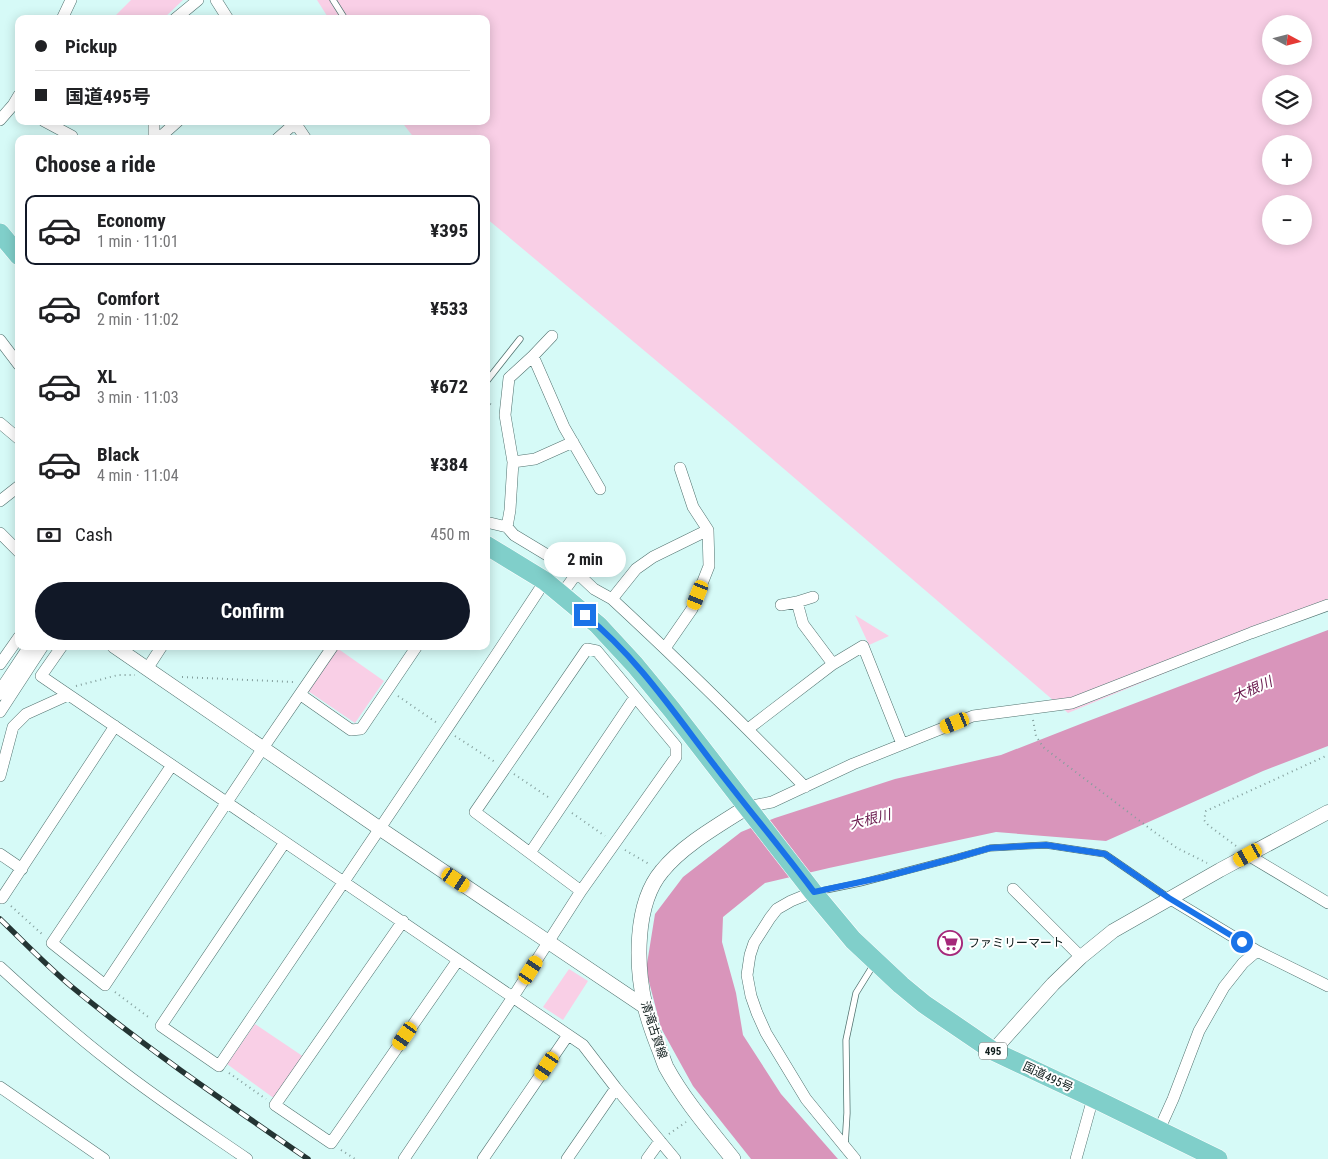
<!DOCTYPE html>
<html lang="en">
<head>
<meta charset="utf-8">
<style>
  :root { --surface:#fff; --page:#f6f6f6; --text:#202124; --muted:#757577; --line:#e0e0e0; --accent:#111827 }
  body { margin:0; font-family:"Roboto Condensed","Noto Sans JP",sans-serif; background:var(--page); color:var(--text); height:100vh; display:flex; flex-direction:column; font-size:19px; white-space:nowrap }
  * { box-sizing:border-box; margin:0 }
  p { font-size:16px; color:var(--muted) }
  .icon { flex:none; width:28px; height:28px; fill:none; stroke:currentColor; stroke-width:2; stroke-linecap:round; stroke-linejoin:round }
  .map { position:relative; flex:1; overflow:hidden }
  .panel { position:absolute; left:15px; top:135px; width:475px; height:515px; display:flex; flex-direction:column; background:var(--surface); border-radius:10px; box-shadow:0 2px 12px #0003 }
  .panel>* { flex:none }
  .banner { position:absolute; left:15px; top:15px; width:475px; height:110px; border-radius:10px; box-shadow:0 2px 12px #0003; display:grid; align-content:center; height:110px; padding:0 20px; background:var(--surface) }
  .needle { width:32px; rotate:97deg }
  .buttons { position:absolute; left:1262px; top:15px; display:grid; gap:10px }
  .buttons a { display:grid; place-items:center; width:50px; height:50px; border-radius:50%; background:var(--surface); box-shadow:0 2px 12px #0003; font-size:25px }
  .end { position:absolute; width:22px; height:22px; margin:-11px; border:6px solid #1a73e8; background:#fff; box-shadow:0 0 0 2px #fff }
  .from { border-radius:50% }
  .bubble { position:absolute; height:35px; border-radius:18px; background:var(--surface); box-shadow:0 2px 12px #0003; font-size:16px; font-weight:700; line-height:35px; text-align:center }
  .car { position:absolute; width:15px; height:30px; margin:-15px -8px; border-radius:6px; box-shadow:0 0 4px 1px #0007; background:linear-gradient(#f5c518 24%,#345 0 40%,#f5c518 0 76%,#345 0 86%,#f5c518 0) }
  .banner b { display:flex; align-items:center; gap:18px; height:48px; font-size:19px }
  .banner b+b { border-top:1px solid var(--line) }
  .banner i { width:12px; height:12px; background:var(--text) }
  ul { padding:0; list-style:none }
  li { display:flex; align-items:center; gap:15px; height:70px; margin:0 10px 8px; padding:0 10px; border:2px solid transparent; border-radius:10px }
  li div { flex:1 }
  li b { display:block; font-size:19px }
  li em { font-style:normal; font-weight:700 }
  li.current { border-color:var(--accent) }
  li>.icon { width:45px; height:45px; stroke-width:1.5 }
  h2 { padding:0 20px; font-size:22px; line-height:60px }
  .pay { display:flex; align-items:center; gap:12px; height:55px; padding:0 20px; font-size:19px }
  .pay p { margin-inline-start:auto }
  .button { display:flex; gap:10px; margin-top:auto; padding:10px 20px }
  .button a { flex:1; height:58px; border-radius:30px; background:var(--accent); color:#fff; font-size:20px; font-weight:700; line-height:58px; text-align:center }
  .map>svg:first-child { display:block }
  .green { fill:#f9cfe6; fill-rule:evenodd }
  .water { fill:#d995bb }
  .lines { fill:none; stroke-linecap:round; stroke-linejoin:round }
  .service-casing { stroke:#51726f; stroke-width:7 }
  .minor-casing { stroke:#51726f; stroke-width:12 }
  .tertiary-casing { stroke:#51726f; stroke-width:15 }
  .secondary-casing { stroke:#51726f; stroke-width:16 }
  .trunk-casing { stroke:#fff; stroke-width:20 }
  .path { stroke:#839e9c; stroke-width:2; stroke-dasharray:1 4; stroke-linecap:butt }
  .service { stroke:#fff; stroke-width:5.5 }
  .minor { stroke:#fff; stroke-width:11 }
  .tertiary { stroke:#fff; stroke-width:14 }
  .secondary { stroke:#fff; stroke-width:15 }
  .trunk { stroke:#80cfca; stroke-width:19 }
  .rail-casing { stroke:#243433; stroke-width:5.5 }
  .rail { stroke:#fff; stroke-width:4; stroke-dasharray:11; stroke-linecap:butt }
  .route { stroke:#1a73e8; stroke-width:6 }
  .labels { text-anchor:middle; stroke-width:4; stroke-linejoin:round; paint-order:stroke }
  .shield { fill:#fff; stroke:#56605f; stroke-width:1 }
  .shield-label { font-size:11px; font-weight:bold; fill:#0e1c1b }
  .poi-label { font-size:12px; fill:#0e1c1b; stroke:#fff; text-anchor:start }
  .street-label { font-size:12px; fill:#0e1c1b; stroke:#fff }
  .water-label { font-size:14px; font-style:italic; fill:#691a4d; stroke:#fff }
</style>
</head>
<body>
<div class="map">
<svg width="1328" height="1159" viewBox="0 0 1328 1159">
  <rect width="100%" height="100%" fill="#d6faf7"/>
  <path class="green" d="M131 0H183L163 19H114V17Z
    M317 0H1328V606L1068 713 727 420 486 218V139H415L401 121H486V19H329ZM1271 24H1304V56H1271ZM1271 84H1304V116H1271ZM1271 144H1304V176H1271ZM1271 204H1304V236H1271Z
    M855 615 889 636 869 645Z
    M337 648 384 681 355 723 308 691Z
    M569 969 588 981 563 1020 543 1007Z
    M255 1024 304 1057 275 1099 227 1064Z"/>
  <path class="water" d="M1328 630V746L1263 771 1106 841 996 832 829 868 765 883 723 917 722 942 736 993 743 1035 781 1094 838 1159H751L693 1086 661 1028 646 970 655 914 683 877 741 832 775 818 895 779 1001 755 1083 723Z"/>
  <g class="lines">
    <defs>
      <path id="service" d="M333 0 345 19
        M486 382 520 339
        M816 892 860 883 955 858 990 848 1046 845 1105 854 1169 898
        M845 1146 847 1113 846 1040 856 993 874 964"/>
      <path id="minor" d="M216 0 228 19
        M62 19 71 0
        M175 19 198 0
        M0 120 13 105 19 95
        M44 121 72 136 70 139
        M294 121 306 139
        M154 139V121
        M158 139 178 121
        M277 139 295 123
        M552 336 533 356 564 427 600 489
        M0 340 19 365
        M533 356 509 378 505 415 513 462 535 459 573 442
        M0 423 19 439
        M680 468 693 507 708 530
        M0 501 19 486
        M486 522 507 527 514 535 577 573 594 589 612 599
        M507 527 510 510 513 462
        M0 533 19 552
        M561 595 577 573
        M797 602 803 624 833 664
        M781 605 797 602 813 597
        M62 646 41 676 583 1045 616 1088 675 1159
        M665 648 692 609 709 566 708 530 653 557 636 569 612 599C678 660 742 723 805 787
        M587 649 597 651 676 746V757L581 891 475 812Z
        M0 664 19 637
        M147 669 162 646
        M301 695 351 730 361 729 417 646
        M0 712 43 646
        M748 729 833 664 863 646 902 744
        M172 765 52 943 105 985 263 748 333 646
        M0 776 13 727 26 714 68 695
        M747 807 772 802 853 764 973 716 1072 703 1251 633 1328 605
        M285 842 161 1026 219 1066C328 905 438 744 545 581
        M530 853 635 697
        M0 854 22 869
        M1248 855 1328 903
        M1013 889 1081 957
        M813 892 791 901 777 909 770 918 754 943 750 955 747 975 751 996 757 1013 766 1033 806 1099 855 1159
        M2 898 115 726
        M1169 898 1257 951 1328 986
        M403 921 275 1105 331 1143 458 960
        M0 967C37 1001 74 1034 113 1064 156 1098 202 1128 247 1159
        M0 1087 104 1159
        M1159 1130 1173 1099 1199 1031 1224 987 1243 963 1257 951
        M404 1159 513 997 581 891
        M483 1159 568 1035
        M567 1159 616 1088
        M647 1159 660 1141
        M1076 1159 1093 1098"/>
      <path id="tertiary" d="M114 646 379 828 645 1007
        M0 693 31 646
        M993 1051 1053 984 1081 957 1113 931 1220 870 1328 812"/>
      <path id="secondary" d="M733 1159C710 1130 684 1100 666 1067 663 1060 661 1053 658 1046 653 1033 648 1019 645 1006 636 966 634 904 662 871 683 845 719 825 747 807"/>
      <path id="trunk" d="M0 233 19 256
        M486 545 545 581 598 625 635 665 672 710 813 892 853 940 901 985 924 1004 993 1051 1093 1098 1218 1159"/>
    </defs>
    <use href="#service" class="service-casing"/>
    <use href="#minor" class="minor-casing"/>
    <use href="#tertiary" class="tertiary-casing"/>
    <use href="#secondary" class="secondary-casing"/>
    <use href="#trunk" class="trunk-casing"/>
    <path class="path" d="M486 401 493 406
      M182 677 294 682
      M76 686 118 675H135
      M398 696 437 723
      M1033 720 1036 736 1043 747 1153 831 1177 848 1207 863
      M455 736 495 762
      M514 774 551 799
      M572 813 605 836
      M1236 846 1208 825 1204 820 1206 811 1328 755
      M625 850 649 864
      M11 906 43 935
      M115 992 151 1019
      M229 1073 266 1099
      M669 1134 686 1122
      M341 1150 355 1159"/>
    <use href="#service" class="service"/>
    <use href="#minor" class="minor"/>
    <use href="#tertiary" class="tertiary"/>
    <use href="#secondary" class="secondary"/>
    <use href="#trunk" class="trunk"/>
    <defs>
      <path id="rail" d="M0 919C24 942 47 966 72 987 147 1049 228 1104 308 1159"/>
    </defs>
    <use href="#rail" class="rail-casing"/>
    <use href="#rail" class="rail"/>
  </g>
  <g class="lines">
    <path class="route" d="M585 615C636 656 675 714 715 766 747 808 782 849 814 892L884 877 955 858 990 848 1046 845 1105 854 1169 898 1242 942"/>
  </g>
  <defs>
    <symbol id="supermarket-ring" viewBox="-11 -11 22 22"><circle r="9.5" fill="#fff" stroke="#a5287a" stroke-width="1.5"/><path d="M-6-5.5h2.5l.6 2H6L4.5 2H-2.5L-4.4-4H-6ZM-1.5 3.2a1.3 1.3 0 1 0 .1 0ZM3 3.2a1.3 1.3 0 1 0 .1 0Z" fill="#a5287a"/></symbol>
  </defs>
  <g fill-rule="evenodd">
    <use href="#supermarket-ring" x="936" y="929" width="28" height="28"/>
  </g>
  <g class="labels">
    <rect class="shield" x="979" y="1042.5" width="28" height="17" rx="4"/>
    <g class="shield-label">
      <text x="993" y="1055">495</text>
    </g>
    <g class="poi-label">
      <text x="968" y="947">ファミリーマート</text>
    </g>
    <g class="street-label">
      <text transform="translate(654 1030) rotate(72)" y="4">清滝古賀線</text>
      <text transform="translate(1048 1077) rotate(25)" y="4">国道495号</text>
    </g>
    <g class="water-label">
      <text transform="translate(1252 689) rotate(-24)" y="5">大根川</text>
      <text transform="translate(870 819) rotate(-14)" y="5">大根川</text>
    </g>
  </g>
</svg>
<div class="buttons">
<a><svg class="needle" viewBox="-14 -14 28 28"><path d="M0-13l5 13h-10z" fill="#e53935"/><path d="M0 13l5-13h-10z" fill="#757577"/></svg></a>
<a><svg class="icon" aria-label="layers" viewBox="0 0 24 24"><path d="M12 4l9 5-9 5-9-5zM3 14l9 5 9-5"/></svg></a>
<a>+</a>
<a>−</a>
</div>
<i class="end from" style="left:1242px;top:942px"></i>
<i class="end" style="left:585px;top:615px"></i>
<div class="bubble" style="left:544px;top:542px;width:82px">2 min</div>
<i class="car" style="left:698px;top:595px;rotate:202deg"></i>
<i class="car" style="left:955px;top:723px;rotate:248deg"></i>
<i class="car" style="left:1248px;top:855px;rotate:241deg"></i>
<i class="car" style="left:456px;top:880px;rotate:124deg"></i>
<i class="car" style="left:531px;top:970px;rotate:33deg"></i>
<i class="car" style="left:405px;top:1036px;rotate:215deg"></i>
<i class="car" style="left:547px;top:1066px;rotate:214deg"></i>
<div class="banner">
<b><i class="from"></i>Pickup</b>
<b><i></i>国道495号</b>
</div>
<section class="panel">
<h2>Choose a ride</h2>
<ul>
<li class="current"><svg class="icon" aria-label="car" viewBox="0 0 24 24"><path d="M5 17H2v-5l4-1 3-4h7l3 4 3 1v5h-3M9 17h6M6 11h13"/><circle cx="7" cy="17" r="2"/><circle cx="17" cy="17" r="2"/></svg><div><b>Economy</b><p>1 min · 11:01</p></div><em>¥395</em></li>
<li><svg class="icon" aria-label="car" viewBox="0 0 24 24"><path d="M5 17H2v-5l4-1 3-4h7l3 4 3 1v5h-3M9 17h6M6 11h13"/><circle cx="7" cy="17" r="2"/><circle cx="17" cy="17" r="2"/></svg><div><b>Comfort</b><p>2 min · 11:02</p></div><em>¥533</em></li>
<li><svg class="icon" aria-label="car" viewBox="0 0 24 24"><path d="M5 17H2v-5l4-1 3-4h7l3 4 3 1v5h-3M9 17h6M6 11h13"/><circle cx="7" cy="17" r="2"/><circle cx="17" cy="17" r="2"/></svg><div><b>XL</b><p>3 min · 11:03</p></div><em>¥672</em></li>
<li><svg class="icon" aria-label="car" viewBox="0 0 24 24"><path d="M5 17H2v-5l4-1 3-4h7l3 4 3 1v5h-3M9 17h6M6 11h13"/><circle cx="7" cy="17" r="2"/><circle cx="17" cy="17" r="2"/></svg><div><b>Black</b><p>4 min · 11:04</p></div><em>¥384</em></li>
</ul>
<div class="pay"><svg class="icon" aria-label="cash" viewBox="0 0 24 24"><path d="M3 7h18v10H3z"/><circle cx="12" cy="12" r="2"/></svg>Cash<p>450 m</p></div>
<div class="button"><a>Confirm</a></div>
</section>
</div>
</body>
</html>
